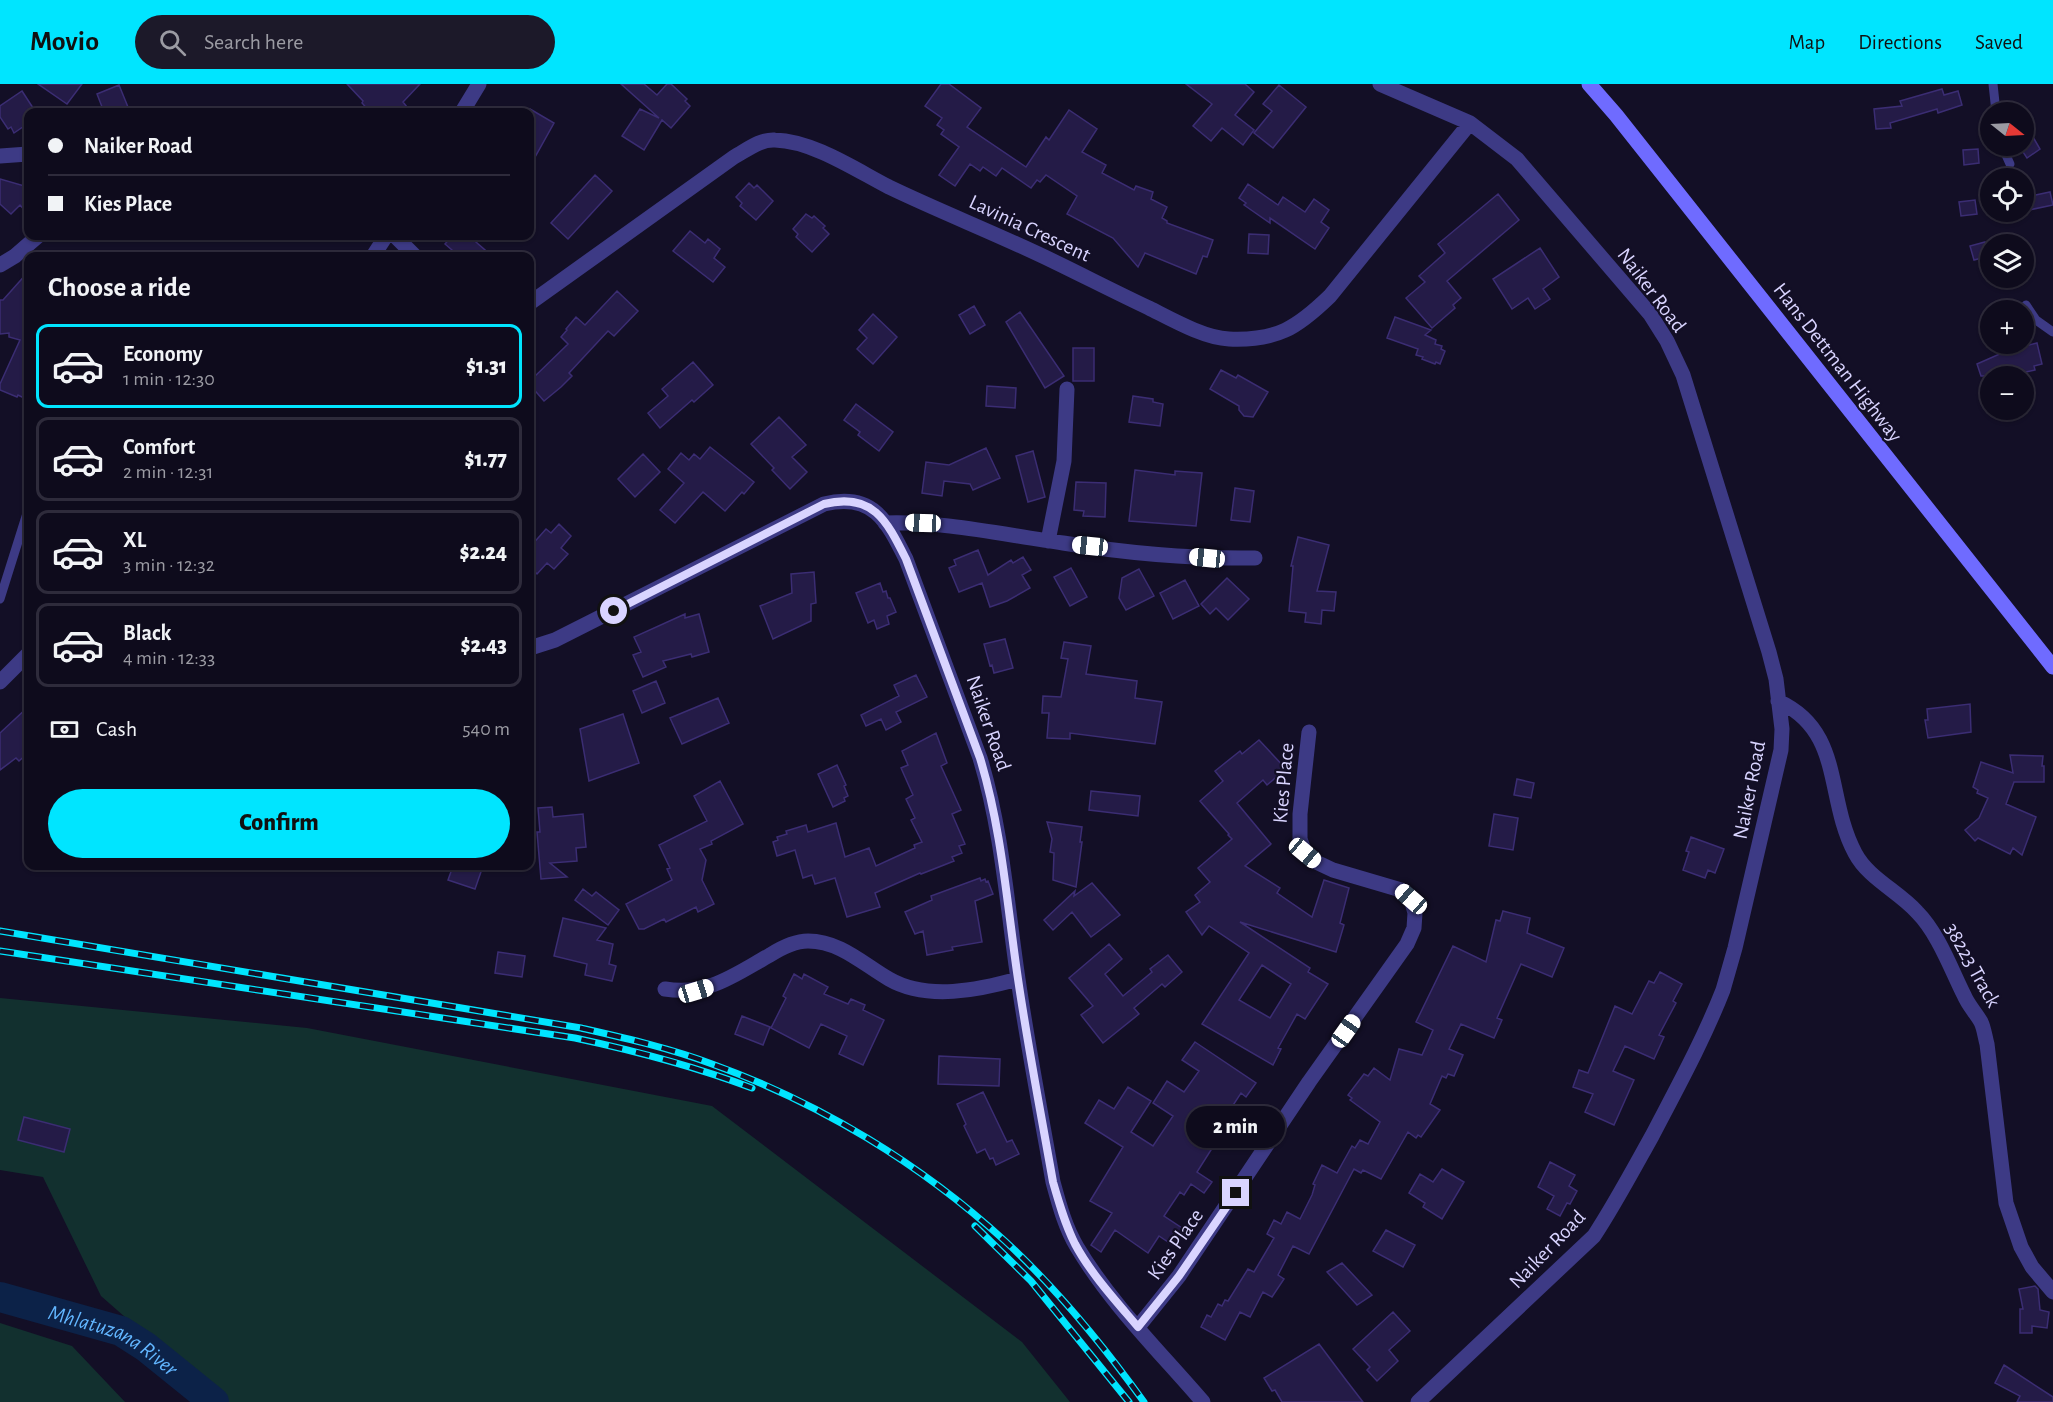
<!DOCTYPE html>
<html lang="en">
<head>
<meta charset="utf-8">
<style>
  :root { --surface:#0e0b1c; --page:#1c1929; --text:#f1f3f6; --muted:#9b9ba3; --line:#2e2b3b; --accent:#00e5ff }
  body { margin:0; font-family:"Alegreya Sans",sans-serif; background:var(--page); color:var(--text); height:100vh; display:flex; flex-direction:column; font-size:22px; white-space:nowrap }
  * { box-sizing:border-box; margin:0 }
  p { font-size:20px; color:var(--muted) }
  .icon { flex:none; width:33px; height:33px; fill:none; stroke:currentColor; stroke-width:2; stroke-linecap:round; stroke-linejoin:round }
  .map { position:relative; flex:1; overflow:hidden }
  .side { position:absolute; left:24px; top:168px; width:510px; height:618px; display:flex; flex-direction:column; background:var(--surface); border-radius:12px; box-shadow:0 2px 4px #0004,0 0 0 2px var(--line) }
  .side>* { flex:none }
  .hud { position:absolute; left:24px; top:24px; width:510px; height:132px; border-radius:12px; box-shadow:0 2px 4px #0004,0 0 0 2px var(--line); display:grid; align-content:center; height:132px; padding:0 24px; background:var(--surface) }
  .needle { width:39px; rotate:108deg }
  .buttons { position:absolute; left:1980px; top:18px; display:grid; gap:12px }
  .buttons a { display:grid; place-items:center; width:54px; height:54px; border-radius:50%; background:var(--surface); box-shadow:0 2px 4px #0004,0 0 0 2px var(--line); font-size:30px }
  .end { position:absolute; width:27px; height:27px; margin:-14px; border:8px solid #d9d4ff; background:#111; box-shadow:0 0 0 3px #111 }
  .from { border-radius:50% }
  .bubble { position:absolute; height:42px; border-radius:21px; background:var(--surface); box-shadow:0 2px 4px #0004,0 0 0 2px var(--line); font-size:20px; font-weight:800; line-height:42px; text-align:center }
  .car { position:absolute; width:18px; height:36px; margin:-18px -9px; border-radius:8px; box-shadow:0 0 4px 2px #0007; background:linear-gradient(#fff 24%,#345 0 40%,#fff 0 76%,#345 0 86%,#fff 0) }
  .hud b { display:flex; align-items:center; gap:21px; height:57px; font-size:22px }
  .hud b+b { border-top:2px solid var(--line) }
  .hud i { width:15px; height:15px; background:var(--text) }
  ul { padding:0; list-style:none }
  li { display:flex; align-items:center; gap:18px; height:84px; margin:0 12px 9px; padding:0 12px; border:3px solid var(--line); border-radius:12px }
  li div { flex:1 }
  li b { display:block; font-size:22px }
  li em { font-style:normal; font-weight:800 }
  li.on { border-color:var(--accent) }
  li>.icon { width:54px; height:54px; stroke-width:1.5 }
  h2 { padding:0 24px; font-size:27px; line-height:72px }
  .pay { display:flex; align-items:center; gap:15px; height:66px; padding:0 24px; font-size:22px }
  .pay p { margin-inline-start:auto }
  .button { display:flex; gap:12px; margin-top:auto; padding:12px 24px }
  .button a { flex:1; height:69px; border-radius:36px; background:var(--accent); color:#111; font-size:24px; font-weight:800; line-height:69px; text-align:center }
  header { display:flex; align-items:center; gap:36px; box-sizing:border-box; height:84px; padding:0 30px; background:var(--accent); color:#111 }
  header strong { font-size:28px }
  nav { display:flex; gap:33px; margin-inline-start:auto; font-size:21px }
  .search { width:420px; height:54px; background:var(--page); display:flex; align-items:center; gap:15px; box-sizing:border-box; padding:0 21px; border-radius:33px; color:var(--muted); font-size:22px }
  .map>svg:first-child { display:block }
  .green { fill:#12302f }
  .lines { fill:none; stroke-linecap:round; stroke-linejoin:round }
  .river { stroke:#0c2248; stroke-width:30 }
  .building { fill:#241b47; stroke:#3b2d73; stroke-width:1.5; fill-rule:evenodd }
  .lane { stroke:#3d3a85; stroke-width:9 }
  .street { stroke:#3d3a85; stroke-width:15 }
  .secondary { stroke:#6f6bff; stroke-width:15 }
  .rail-casing { stroke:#00e5ff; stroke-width:7 }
  .rail { stroke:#130f26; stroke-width:4.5; stroke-dasharray:14; stroke-linecap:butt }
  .route { stroke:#d9d4ff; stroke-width:8 }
  .labels { text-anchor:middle; stroke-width:4.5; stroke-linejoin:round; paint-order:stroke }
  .street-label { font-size:21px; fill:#d9d4ff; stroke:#130f26 }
  .water-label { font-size:22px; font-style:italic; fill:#62b6ff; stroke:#130f26 }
</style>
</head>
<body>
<header>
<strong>Movio</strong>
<div class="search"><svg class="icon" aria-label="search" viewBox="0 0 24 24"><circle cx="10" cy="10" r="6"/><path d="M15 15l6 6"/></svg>Search here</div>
<nav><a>Map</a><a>Directions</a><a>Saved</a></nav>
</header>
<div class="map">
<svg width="2053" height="1318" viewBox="0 0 2053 1318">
  <rect width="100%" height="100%" fill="#130f26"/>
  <path class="green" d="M0 914 307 944 712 1022 1022 1258 1070 1318H222L101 1212 43 1093 0 1086Z
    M0 1239 72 1262 125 1318H0Z"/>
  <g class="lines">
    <path class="river" id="s1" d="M0 1213 121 1247 146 1263 214 1318"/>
  </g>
  <path class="building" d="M38 0H82L67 20Z
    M347 0H420L403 18 411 28H370L362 19 363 17Z
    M621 0H644L657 11 667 0H671L687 15 685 17 690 22 671 44 662 36 644 66 622 52 640 25 659 34Z
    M941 0H949L981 24 967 43 1026 83 1046 53 1049 56 1069 26 1097 45 1082 68 1106 81 1102 89 1134 106 1136 102 1153 108 1151 115 1167 123 1162 134 1167 137V139L1213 156 1207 173 1203 172 1196 190 1145 169 1138 183 1113 154 1067 130 1077 112 1046 91 1040 98 1037 96 1031 104 1002 84 996 92 983 83 980 87 970 80 955 102 939 91 959 63 941 50 944 46 937 41 942 34 925 22Z
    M1186 0H1245L1254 8 1235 31 1254 46 1243 61 1222 44 1211 57 1193 42 1212 20Z
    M119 1 130 28H104L97 10Z
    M1279 1 1306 23 1273 64 1254 49 1272 27 1263 20Z
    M1942 5 1944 11 1958 7 1962 21 1938 29 1937 25 1890 39 1891 44 1876 45 1874 25 1902 22 1900 17Z
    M22 7 35 27 28 28V32L24 35 27 40 14 49 11 43 8 45 0 33V22Z
    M530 25 554 39 530 82Z
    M2033 53 2040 65 2027 74 2019 62H2024V59Z
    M1978 65 1979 79 1964 81 1963 66Z
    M595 91 612 107 568 155 551 139Z
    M0 95 28 103V130L20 121 11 130 0 120Z
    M749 99 754 104 757 101 773 117 756 136 740 122 742 119 736 113Z
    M1248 100 1278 121 1283 113 1305 128 1314 115 1329 126 1321 138 1329 144 1315 165 1270 134V139L1244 121 1246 119 1239 114Z
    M2050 108 2053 121 2029 126 2026 113Z
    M1498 110 1519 136 1447 197 1461 214 1453 221 1455 224 1432 244 1406 214 1425 198 1419 192 1445 169 1438 160Z
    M1975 116 1977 130 1961 132 1959 118Z
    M806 130 812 134 814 132 825 142 823 144 829 150 812 168 796 153 798 150 793 145Z
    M690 147 705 159 708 155 720 165 714 174 725 183 713 198 673 167Z
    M1249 150 1269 151 1268 170 1248 169Z
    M452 152H469L492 172H459L445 160Z
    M1985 158 1989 172 1974 176 1970 162Z
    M1540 164 1559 193 1543 205 1550 215 1535 225 1528 214 1512 225 1493 195Z
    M28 188V316L18 311 17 313 0 306V300L20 256 9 253V249L0 250V216H3Z
    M617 207 638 227 614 252 608 247 569 289 572 292 561 303 544 317 530 301V297L568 260 561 253 567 246 566 245 576 233 585 241Z
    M974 222 985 241 970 250 959 231Z
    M1020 228 1064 292 1045 304 1006 238Z
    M873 230 897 253 873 280 857 265 867 254 859 246Z
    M1395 233 1431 246 1425 251 1436 256 1435 260 1442 262 1441 265 1445 267 1440 280 1436 278 1435 280 1422 275 1423 273 1416 271 1418 265 1387 254Z
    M2037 259 2042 280 2034 282 2035 286 2021 289 2023 292H1981L1977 280 2002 269 2001 268Z
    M1073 264H1094V297H1073Z
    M693 278 713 301 694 318 692 316 660 344 648 329 668 312 662 305Z
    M1221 286 1236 294 1238 291 1268 308 1253 333 1244 332 1239 326V322L1210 305Z
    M987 302 1016 304 1015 324 986 322Z
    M1133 312 1153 315V318L1163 320 1160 342 1129 338Z
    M856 320 893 348 879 367 858 351 860 348 844 336Z
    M779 333 806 361 792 373 807 388 790 405 772 386 774 384 751 360Z
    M710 363 754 398 744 410 742 408 725 427 703 408 675 439 660 426 684 399 668 385 681 369 689 376 694 370 700 375Z
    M986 364 1000 394 973 406 970 400 944 397 942 412 922 409 926 378 949 381Z
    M1033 367 1045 413 1028 418 1016 372Z
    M643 370 660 388 635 413 618 395Z
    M1135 386 1175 391V387L1202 389 1196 442 1129 437Z
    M1076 398 1106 399 1105 433 1083 432 1084 427 1074 426Z
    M1235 404 1254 407 1250 438 1231 436Z
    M559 440 571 452 561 464 568 470 554 485 547 479 537 490 530 483V463L546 445 551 449Z
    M1298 453 1329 461 1317 507 1336 508 1334 527 1322 526 1321 540 1305 538 1306 529 1289 527 1293 482H1291Z
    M978 466 988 491 1011 476 1013 479 1023 473 1031 486 1022 491 1030 504 1007 517 990 523 982 499 959 508 949 484 956 481 954 476Z
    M1071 484 1087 513 1070 522 1054 493Z
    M1139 485 1154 512 1126 526 1119 514 1122 494Z
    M814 488 816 519 811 520V537L773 555 760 522 792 509 791 490Z
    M1227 494 1249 515 1228 536 1216 524 1210 530 1201 520Z
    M1185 496 1199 522 1173 535 1160 509Z
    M880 499 883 508 886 507 888 514H890L896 528 887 532 889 540 877 545 874 536 868 539 856 509Z
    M685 530V534L699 530 709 568 692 573 691 570 663 577 666 583 643 593 633 571 641 568 634 553Z
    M1005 555 1013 584 994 589 992 581 990 582 984 560Z
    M1064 558 1091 562 1086 590 1137 597 1135 614 1162 618 1155 660 1070 649V655L1047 654 1049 629H1042L1043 612 1061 613 1068 575 1061 574Z
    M916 591 927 613 896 628 901 638 886 646 881 635 866 642 861 631 899 612 894 601Z
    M656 597 665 619 642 629 633 607Z
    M718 614 729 639 682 660 670 634Z
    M1970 620 1971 648 1928 654 1925 636H1928L1927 625Z
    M28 623V669L19 677 16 674 0 686V649Z
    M623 630 639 679 589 697 580 645Z
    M936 649 947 679 941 682 961 726 952 730 965 760 959 762 962 769 952 773 954 777 921 790 920 789 875 809 880 823 847 833 835 794 815 800 812 791 803 794 795 766 777 772 773 758 778 756 777 753 787 750 786 747 806 741 808 748 836 739 845 773 869 764 876 782 915 764 914 761 922 758 911 736 915 734 906 715 913 711 901 684 908 681 902 667Z
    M1259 656 1286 685 1267 701 1263 696 1237 719 1271 760 1245 782 1280 804 1277 809 1312 833 1324 796 1349 804 1340 839 1344 841 1336 868 1240 838 1310 884 1308 888 1328 900 1305 935 1297 930 1278 964 1281 965 1273 981 1202 940 1249 869 1209 842 1202 851 1186 828 1200 818 1195 811 1210 798 1198 784 1232 755 1228 751 1229 750 1200 717 1223 697 1215 687 1240 667 1242 670ZM1262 881 1291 900 1270 934 1239 916Z
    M2010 671 2043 672 2042 682H2044V698H2014L2006 720 2036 733 2022 771 2013 764 2010 770 1978 754 1975 757 1965 746 1979 734 1988 714 1977 709 1978 706 1973 703 1981 678 2013 689Z
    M837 681 846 701 844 702 848 712 844 714 845 717 833 723 818 690Z
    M1517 695 1534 699 1531 714 1514 711Z
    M720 697 743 740 711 757 712 760 700 765 706 776 702 796 714 820 698 828 696 823 666 838 664 835 644 845H639L626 820 672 796 667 785 670 784 659 761 707 737 694 712Z
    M1091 707 1140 712 1138 732 1089 726Z
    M552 723 553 733 583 730 586 763 576 764 577 777 550 779 567 793 541 795 537 748H540L538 724Z
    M1494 730 1518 734 1513 766 1489 762Z
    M1047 738 1082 743 1080 758H1082L1076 803 1053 796 1054 769 1050 768 1052 755Z
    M1691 753 1724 765 1715 789 1708 786 1705 794 1683 786 1689 768 1686 767Z
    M453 782H483L475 805 448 796Z
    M980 794 981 797 985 795 986 798 988 797 993 810 975 817 982 858 952 863 953 866 927 871 923 847 915 850 905 828 932 816 931 812Z
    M1092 799 1120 831 1091 853 1072 828 1053 846 1044 836 1075 807 1074 812Z
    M583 805 592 812 596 808 619 826 608 841 575 816Z
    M1503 827 1530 834 1527 849 1564 864 1552 893 1521 880 1497 934 1502 936 1494 954 1461 940 1449 965 1463 971 1454 992 1448 990 1446 994 1442 992 1430 1020 1440 1026 1421 1053 1418 1051 1416 1054 1408 1048 1381 1095 1363 1086 1361 1089 1354 1085 1309 1170 1293 1162 1278 1191 1284 1195 1272 1213 1263 1208 1250 1233 1240 1228 1225 1256 1201 1243 1207 1231 1211 1233 1218 1220 1222 1222 1225 1216 1228 1217 1248 1185 1254 1188 1274 1154 1267 1150 1274 1136 1281 1140 1287 1128 1300 1135 1312 1111 1315 1101 1313 1100 1322 1081 1337 1089 1352 1062 1355 1064 1360 1056 1368 1060 1380 1038 1350 1016 1352 1014 1348 1011 1364 990 1368 992 1374 984 1390 996 1399 965 1422 971 1433 946 1416 938 1453 862 1486 878 1496 836 1500 837Z
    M563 834 606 844 597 856 613 860 609 880 616 882 612 897 585 891 587 880 554 872Z
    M1109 860 1122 875 1105 890 1123 912 1152 888 1150 885 1168 871 1182 888 1165 903 1162 900 1134 924 1139 930 1103 959 1081 931 1093 922 1069 894Z
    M498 868 525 872 522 893 495 889Z
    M1660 888 1682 900 1673 917 1676 919 1659 951 1664 953 1654 975 1625 962 1613 987 1634 996 1614 1041 1585 1028 1593 1010 1573 1003 1579 986 1588 989 1615 922 1632 930 1649 897 1654 899Z
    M794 890 802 895 804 890 828 903 824 910 848 920 851 915 865 921 863 926 884 936 863 981 839 970 847 952 821 940 809 964 771 944 786 914 783 912Z
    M742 932 770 943 763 961 735 950Z
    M1195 958 1256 999 1246 1013 1241 1009 1222 1038 1224 1039 1215 1053 1218 1055 1197 1088 1212 1098 1204 1109 1191 1100 1184 1111 1180 1108 1164 1132 1185 1146 1174 1162 1159 1152 1148 1169 1115 1146 1101 1168 1091 1161 1112 1129 1090 1117 1123 1063 1085 1039 1099 1016 1114 1025 1128 1003 1151 1017 1131 1048 1153 1062 1173 1032 1153 1019 1167 997 1184 1008 1199 987 1182 976Z
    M939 972 1000 975 999 1002 938 1000Z
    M983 1008 1007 1058 1012 1056 1019 1070 996 1081 993 1074 990 1075 985 1065 977 1069 964 1042 966 1040 957 1020Z
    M24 1033 70 1045 64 1068 18 1056Z
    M1550 1078 1575 1091 1569 1102 1577 1107 1570 1120 1567 1119 1560 1132 1547 1125 1554 1112 1538 1103Z
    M1442 1085 1464 1098 1442 1135 1423 1123 1425 1119 1409 1109 1420 1090 1433 1098Z
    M1386 1146 1415 1161 1403 1183 1373 1167Z
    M1342 1179 1372 1211 1357 1221 1327 1188Z
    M2035 1202 2038 1205 2040 1226 2049 1228 2047 1244 2032 1242V1249H2020V1225H2023L2019 1205Z
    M1393 1228 1410 1247 1389 1266 1398 1277 1377 1297 1367 1286 1370 1283 1353 1265Z
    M1319 1260 1346 1296 1363 1318H1282L1275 1306 1272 1307 1264 1294Z
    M2004 1281 2053 1313V1318H2017L2020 1312 1995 1299Z"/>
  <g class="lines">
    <path class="lane" d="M1993 0 1996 28
      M2002 62 2010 80
      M2026 221 2036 236 2053 248
      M0 515 28 426"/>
    <path class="street" d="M1380 0 1470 39 1517 75 1650 230 1667 257 1683 291 1769 568 1776 595 1782 645 1781 666 1735 864 1723 906C1703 957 1677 1004 1652 1052 1633 1086 1615 1120 1594 1152L1418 1318
      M462 28 479 0
      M0 72 28 70
      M395 152 415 172
      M373 172 386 152
      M0 181 15 172 38 152
      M530 219 734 73C747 66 760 55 775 56 813 57 856 86 889 103 943 129 1000 151 1055 178 1086 193 1117 209 1149 224 1171 235 1204 254 1229 255 1277 257 1297 244 1330 212L1470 39
      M885 439C945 437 1004 451 1063 459 1126 469 1191 475 1255 474
      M1048 457 1064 377 1067 305
      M530 564 555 556 824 420C873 408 887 437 906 475L980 674C1002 746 1007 821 1018 895 1028 963 1041 1030 1053 1098 1059 1120 1065 1143 1077 1163 1111 1220 1160 1268 1203 1318
      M0 598 28 570
      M1778 617C1844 647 1825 713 1855 769 1868 794 1898 807 1917 828 1938 849 1951 885 1964 911 1968 921 1976 929 1981 938 1984 944 1985 953 1987 960L2006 1119 2021 1163 2032 1183 2053 1208
      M665 905C708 912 734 891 770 871 781 864 795 857 808 857 840 857 863 880 889 895 927 917 979 906 1018 895
      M1138 1243 1179 1192 1309 998 1407 860 1414 844 1415 829 1411 815 1401 806 1333 786 1316 778 1305 769 1300 755V730L1309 648"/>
    <path class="secondary" d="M1589 0 1616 31 2053 583"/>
    <defs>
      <path id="rail" d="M0 847 581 944C625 954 670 964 712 980 820 1019 921 1080 1005 1157 1057 1205 1103 1261 1144 1318
        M0 867 575 954C636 967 694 982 752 1004
        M975 1142 1031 1197 1129 1318"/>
    </defs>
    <use href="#rail" class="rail-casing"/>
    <use href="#rail" class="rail"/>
  </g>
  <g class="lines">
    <path class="route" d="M614 527 824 420C873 408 887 437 906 475L980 674C1002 746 1007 821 1018 895 1028 963 1041 1030 1053 1098 1059 1119 1065 1140 1075 1160 1091 1190 1116 1217 1138 1243L1179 1192 1236 1109"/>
  </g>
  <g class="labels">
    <g class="street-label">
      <text transform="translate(1030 144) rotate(25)" y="7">Lavinia Crescent</text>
      <text transform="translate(1652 206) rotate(53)" y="7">Naiker Road</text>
      <text transform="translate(1838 278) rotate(52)" y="7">Hans Dettman Highway</text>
      <text transform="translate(989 639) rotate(71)" y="7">Naiker Road</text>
      <text transform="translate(1283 699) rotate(-85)" y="7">Kies Place</text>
      <text transform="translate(1749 706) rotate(-79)" y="7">Naiker Road</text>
      <text transform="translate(1973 881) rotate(61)" y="7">38223 Track</text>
      <text transform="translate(1175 1160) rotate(-55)" y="7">Kies Place</text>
      <text transform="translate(1547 1165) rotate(-46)" y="7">Naiker Road</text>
    </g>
    <g class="water-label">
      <text dy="8" stroke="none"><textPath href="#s1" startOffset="122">Mhlatuzana River</textPath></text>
    </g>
  </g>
</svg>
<div class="buttons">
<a><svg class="needle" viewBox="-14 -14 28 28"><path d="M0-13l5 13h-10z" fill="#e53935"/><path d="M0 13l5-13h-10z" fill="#9b9ba3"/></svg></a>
<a><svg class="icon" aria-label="locate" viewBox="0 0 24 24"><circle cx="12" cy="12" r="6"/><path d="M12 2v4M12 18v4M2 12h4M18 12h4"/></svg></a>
<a><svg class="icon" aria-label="layers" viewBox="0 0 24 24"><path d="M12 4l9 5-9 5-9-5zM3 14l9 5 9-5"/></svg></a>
<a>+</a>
<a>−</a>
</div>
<i class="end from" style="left:614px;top:527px"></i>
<i class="end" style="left:1236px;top:1109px"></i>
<div class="bubble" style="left:1186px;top:1022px;width:99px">2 min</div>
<i class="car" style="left:923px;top:439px;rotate:272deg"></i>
<i class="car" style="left:1090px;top:462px;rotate:276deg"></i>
<i class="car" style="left:1207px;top:474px;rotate:276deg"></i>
<i class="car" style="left:1305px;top:769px;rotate:130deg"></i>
<i class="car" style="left:1411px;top:815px;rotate:311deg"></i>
<i class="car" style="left:696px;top:907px;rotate:73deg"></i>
<i class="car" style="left:1346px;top:947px;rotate:35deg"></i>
<div class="hud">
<b><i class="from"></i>Naiker Road</b>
<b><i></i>Kies Place</b>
</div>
<section class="side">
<h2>Choose a ride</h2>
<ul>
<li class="on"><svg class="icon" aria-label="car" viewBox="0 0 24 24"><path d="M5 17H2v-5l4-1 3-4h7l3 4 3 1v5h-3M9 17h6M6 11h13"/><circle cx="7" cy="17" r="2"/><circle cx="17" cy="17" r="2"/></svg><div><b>Economy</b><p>1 min · 12:30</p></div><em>$1.31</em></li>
<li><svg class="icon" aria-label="car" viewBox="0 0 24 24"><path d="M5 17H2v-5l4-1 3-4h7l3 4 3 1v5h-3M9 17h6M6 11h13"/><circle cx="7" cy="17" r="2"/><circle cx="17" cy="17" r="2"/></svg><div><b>Comfort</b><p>2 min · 12:31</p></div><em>$1.77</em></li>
<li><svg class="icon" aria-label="car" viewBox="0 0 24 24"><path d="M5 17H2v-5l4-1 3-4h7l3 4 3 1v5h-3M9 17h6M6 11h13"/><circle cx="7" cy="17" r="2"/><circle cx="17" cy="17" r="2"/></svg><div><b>XL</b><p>3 min · 12:32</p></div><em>$2.24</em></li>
<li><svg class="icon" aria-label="car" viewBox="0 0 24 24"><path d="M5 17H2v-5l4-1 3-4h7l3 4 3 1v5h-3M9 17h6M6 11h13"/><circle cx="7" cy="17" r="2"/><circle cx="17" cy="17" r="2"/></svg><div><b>Black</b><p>4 min · 12:33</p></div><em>$2.43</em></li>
</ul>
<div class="pay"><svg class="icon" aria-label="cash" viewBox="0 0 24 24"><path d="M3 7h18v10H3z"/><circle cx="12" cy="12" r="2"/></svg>Cash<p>540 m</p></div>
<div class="button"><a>Confirm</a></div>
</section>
</div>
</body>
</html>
